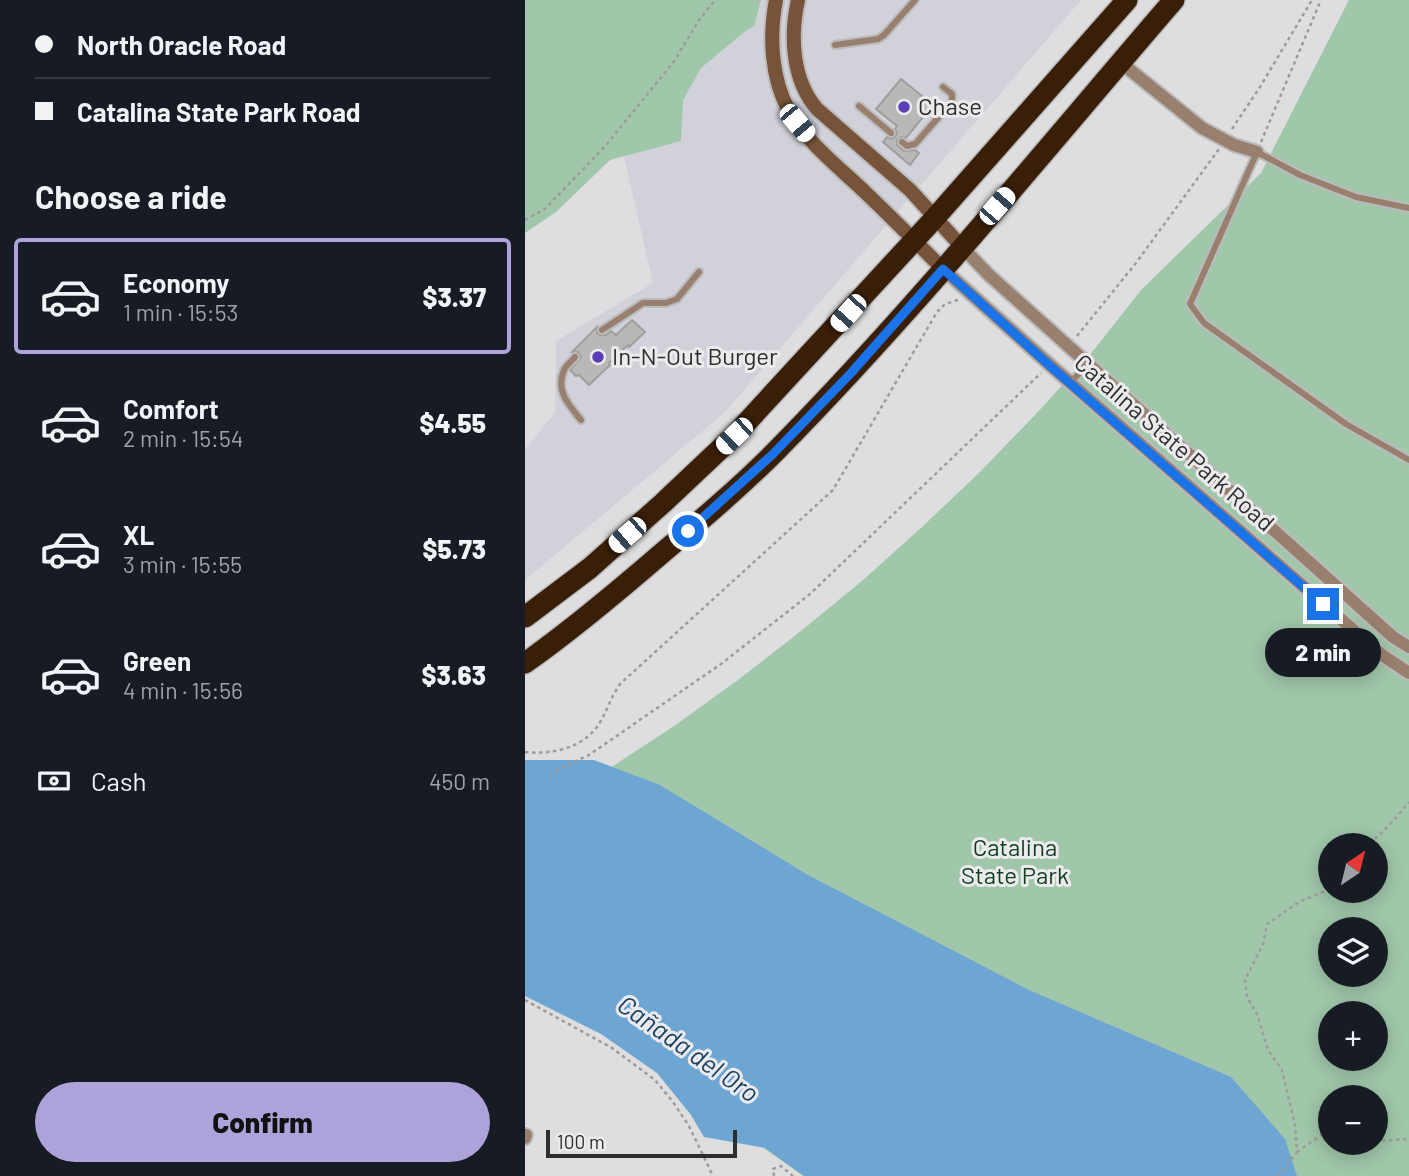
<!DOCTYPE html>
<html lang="en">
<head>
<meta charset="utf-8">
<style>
  :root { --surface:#171b24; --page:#242831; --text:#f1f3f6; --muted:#9ea1a6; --line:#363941; --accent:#ada2da }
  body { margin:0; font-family:Barlow,sans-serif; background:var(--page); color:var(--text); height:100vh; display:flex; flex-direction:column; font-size:26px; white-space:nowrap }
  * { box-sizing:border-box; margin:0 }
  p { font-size:23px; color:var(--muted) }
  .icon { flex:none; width:38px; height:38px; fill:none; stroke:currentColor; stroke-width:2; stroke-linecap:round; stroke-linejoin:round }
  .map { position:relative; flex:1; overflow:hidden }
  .side { display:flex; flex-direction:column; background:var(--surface); width:525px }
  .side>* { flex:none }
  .top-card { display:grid; align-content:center; height:154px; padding:0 35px; background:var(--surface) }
  .needle { width:46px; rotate:35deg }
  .tools { position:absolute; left:793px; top:833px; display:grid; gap:14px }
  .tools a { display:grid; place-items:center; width:70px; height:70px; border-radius:50%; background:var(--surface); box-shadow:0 4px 18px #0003; font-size:35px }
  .scale { position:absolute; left:21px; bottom:18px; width:191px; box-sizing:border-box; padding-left:7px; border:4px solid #2d2d2e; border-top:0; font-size:19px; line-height:24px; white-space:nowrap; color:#2d2d2e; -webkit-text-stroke:5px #ebebed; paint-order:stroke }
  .end { position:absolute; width:32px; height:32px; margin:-16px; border:9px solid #1a73e8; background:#fff; box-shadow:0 0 0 4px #fff }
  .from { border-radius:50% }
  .bubble { position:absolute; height:49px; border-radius:24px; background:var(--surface); box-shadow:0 4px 18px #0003; font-size:23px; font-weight:800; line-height:49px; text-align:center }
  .car { position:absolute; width:21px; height:42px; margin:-21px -10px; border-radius:9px; box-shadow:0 0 5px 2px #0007; background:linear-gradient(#fff 24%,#345 0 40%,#fff 0 76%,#345 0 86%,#fff 0) }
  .top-card b { display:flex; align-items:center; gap:24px; height:66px; font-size:26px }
  .top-card b+b { border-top:2px solid var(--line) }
  .top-card i { width:18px; height:18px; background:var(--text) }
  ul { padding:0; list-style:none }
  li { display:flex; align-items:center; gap:21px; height:116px; margin:0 14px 10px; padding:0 21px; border:4px solid transparent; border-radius:7px }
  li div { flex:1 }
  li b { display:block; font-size:26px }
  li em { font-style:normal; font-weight:800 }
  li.on { border-color:var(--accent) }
  li>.icon { width:63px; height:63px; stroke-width:1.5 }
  h2 { padding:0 35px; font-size:32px; line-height:84px }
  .pay { display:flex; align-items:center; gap:18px; height:77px; padding:0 35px; font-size:26px }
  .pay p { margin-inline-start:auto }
  .button { display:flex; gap:14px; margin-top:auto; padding:14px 35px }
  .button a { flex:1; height:80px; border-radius:42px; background:var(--accent); color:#111; font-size:28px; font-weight:800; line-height:80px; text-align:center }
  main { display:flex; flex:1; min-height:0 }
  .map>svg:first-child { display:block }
  .built { fill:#d1d1da }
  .green { fill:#a0c7aa; fill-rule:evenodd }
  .water { fill:#6da5d3 }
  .building { fill:#bab8b7; stroke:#a09e9d; stroke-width:2 }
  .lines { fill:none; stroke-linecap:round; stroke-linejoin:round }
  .lane-casing { stroke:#bbbbbc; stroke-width:10 }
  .street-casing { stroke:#bbbbbc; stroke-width:16 }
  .secondary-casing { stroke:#bbbbbc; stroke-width:18 }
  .highway-casing { stroke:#bbbbbc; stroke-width:24 }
  .path { stroke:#9c9c9d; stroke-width:2.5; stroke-dasharray:3.5 3.5; stroke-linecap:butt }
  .lane { stroke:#99806e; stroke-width:6 }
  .street { stroke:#99806e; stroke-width:12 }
  .secondary { stroke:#765339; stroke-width:14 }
  .highway { stroke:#3a1f08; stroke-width:21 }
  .route { stroke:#1a73e8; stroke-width:9 }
  .poi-dot { fill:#5a3fb7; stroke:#ebebed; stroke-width:2.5 }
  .labels { text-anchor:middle; stroke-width:6; stroke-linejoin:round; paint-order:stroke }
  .poi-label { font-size:24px; fill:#2d2d2e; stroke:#ebebed; text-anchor:start }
  .street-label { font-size:24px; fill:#2d2d2e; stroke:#ebebed }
  .park-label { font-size:24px; fill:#103f22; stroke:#ebebed }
  .water-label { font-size:26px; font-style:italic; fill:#1a4363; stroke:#ebebed }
</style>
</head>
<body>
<main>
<section class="side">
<div class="top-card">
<b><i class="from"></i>North Oracle Road</b>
<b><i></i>Catalina State Park Road</b>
</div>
<h2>Choose a ride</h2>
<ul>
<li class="on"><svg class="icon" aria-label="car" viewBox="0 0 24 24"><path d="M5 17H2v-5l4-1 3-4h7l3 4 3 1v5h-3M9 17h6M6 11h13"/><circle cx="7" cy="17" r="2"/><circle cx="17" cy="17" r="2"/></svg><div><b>Economy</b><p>1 min · 15:53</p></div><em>$3.37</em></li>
<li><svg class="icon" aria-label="car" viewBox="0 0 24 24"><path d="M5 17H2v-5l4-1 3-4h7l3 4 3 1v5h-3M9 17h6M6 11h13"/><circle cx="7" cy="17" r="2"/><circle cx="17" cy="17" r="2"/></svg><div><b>Comfort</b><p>2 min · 15:54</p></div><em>$4.55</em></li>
<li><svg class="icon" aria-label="car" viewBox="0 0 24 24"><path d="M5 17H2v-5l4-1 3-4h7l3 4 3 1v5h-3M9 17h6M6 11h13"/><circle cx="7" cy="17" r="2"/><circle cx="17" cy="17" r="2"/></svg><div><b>XL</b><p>3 min · 15:55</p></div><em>$5.73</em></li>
<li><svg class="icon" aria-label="car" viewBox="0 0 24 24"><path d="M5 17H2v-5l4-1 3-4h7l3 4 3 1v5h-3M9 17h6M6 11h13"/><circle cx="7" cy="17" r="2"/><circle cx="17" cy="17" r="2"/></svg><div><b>Green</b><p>4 min · 15:56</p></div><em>$3.63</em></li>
</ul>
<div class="pay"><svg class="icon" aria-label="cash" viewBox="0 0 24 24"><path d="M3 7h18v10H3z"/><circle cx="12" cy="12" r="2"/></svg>Cash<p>450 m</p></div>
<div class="button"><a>Confirm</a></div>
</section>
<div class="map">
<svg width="884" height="1176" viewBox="0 0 884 1176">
  <rect width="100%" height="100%" fill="#dedee0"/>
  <path class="built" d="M231 0H556L199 413 0 580V449L30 413 31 341 128 283 96 144Z"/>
  <path class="green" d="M0 0H236L229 26 218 33 176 68 158 100 156 141 85 160 31 212 0 233Z
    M824 0H884V1176H278L0 978 82 770 149 726 213 680 276 631 338 580 397 527 455 472 510 415 564 356 617 289 736 173ZM805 845H850V891H805ZM805 929H850V975H805ZM805 1013H850V1059H805ZM805 1097H850V1143H805Z"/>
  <path class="water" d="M0 760H69L135 785 283 875 504 990 706 1077 760 1139 772 1176H279L240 1148 179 1137 166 1115 132 1073 76 1034 0 996Z"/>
  <path class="building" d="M376 79 408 105 381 138 376 137 372 140V145L379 151 390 150 394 153 385 165 358 142 362 137 366 139 370 137 372 133 370 129 372 126 351 109Z
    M107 320 120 332 104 347 103 345 84 363 85 365 64 385 54 375 51 376 45 370 56 357 53 352H47L72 327V333L75 335H81L86 331 91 335Z"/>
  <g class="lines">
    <defs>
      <path id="lane" d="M310 45 353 39 359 35 390 0
        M334 106 366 133
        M377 142 382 146 390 144 427 102V94L418 87
        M884 208 831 197 775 175 732 152 665 304 679 323 821 424 884 460
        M77 330 118 303H141L152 299 174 272
        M50 357C47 361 41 365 39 370 30 391 44 405 56 420
        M545 383 563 364"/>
      <path id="street" d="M595 62 677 128 709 145 732 152
        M437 247 464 275 868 637 884 647
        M418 269 525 365 857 655 884 673
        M0 1138 1 1135"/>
      <path id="secondary" d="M251 0C244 36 246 78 264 111 282 143 315 168 341 193 367 218 393 244 418 269
        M273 0C265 36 267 80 292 109L385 190 437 247"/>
      <path id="highway" d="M0 617 65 568 138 503 209 436 408 220 602 0
        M0 663C47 630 92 592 136 554 175 521 214 488 250 452 391 309 518 152 649 0"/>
    </defs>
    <use href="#lane" class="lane-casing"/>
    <use href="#street" class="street-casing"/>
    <use href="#secondary" class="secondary-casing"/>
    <use href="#highway" class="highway-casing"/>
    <path class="path" d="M707 129 735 87 787 0
      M736 142 796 0
      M0 220 20 209 82 144 150 60 174 20 190 0
      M552 336 611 263 694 149
      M0 752C26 755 59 748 74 724 82 711 86 697 95 684L308 490 412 312 420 304 433 300
      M24 774 64 755 196 664 285 594 516 373
      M846 845 849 840 869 820 884 802
      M0 1000 87 1048 130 1080 148 1102 164 1126 188 1176
      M850 1141 884 1139
      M772 1152 798 1134 805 1133
      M249 1176 248 1169 256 1166 268 1176
      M753 1176 772 1152 770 1125 757 1070 743 1050 732 1014 722 997 720 980 738 944 742 924 774 902 805 889"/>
    <use href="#lane" class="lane"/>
    <use href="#street" class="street"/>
    <use href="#secondary" class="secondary"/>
    <use href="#highway" class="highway"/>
  </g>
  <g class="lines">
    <path class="route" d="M163 531 248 454 326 373 418 269 524 365 798 604"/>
  </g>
  <g class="poi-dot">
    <circle cx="379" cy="107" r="7"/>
    <circle cx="73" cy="357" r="7"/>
  </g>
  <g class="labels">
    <g class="poi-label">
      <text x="393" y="115">Chase</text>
      <text x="87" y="365">In-N-Out Burger</text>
    </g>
    <g class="street-label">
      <text transform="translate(649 443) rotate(41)" y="8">Catalina State Park Road</text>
    </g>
    <g class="park-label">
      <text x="490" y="856">Catalina<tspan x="490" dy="28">State Park</tspan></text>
    </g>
    <g class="water-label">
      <text transform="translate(163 1049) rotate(35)" y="9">Cañada del Oro</text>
    </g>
  </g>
</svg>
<div class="tools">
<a><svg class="needle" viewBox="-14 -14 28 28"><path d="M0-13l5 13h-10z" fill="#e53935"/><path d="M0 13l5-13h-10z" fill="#9ea1a6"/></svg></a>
<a><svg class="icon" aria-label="layers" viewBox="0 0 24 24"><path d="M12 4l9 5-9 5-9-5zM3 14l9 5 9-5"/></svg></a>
<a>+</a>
<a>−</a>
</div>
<div class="scale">100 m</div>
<i class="end from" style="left:163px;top:531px"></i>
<i class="end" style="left:798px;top:604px"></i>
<div class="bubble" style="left:740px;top:628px;width:116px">2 min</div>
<i class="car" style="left:272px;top:123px;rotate:140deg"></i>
<i class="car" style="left:472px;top:206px;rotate:41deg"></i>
<i class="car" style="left:323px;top:313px;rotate:222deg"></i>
<i class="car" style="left:209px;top:436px;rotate:226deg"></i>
<i class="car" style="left:102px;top:535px;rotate:229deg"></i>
</div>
</main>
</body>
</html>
